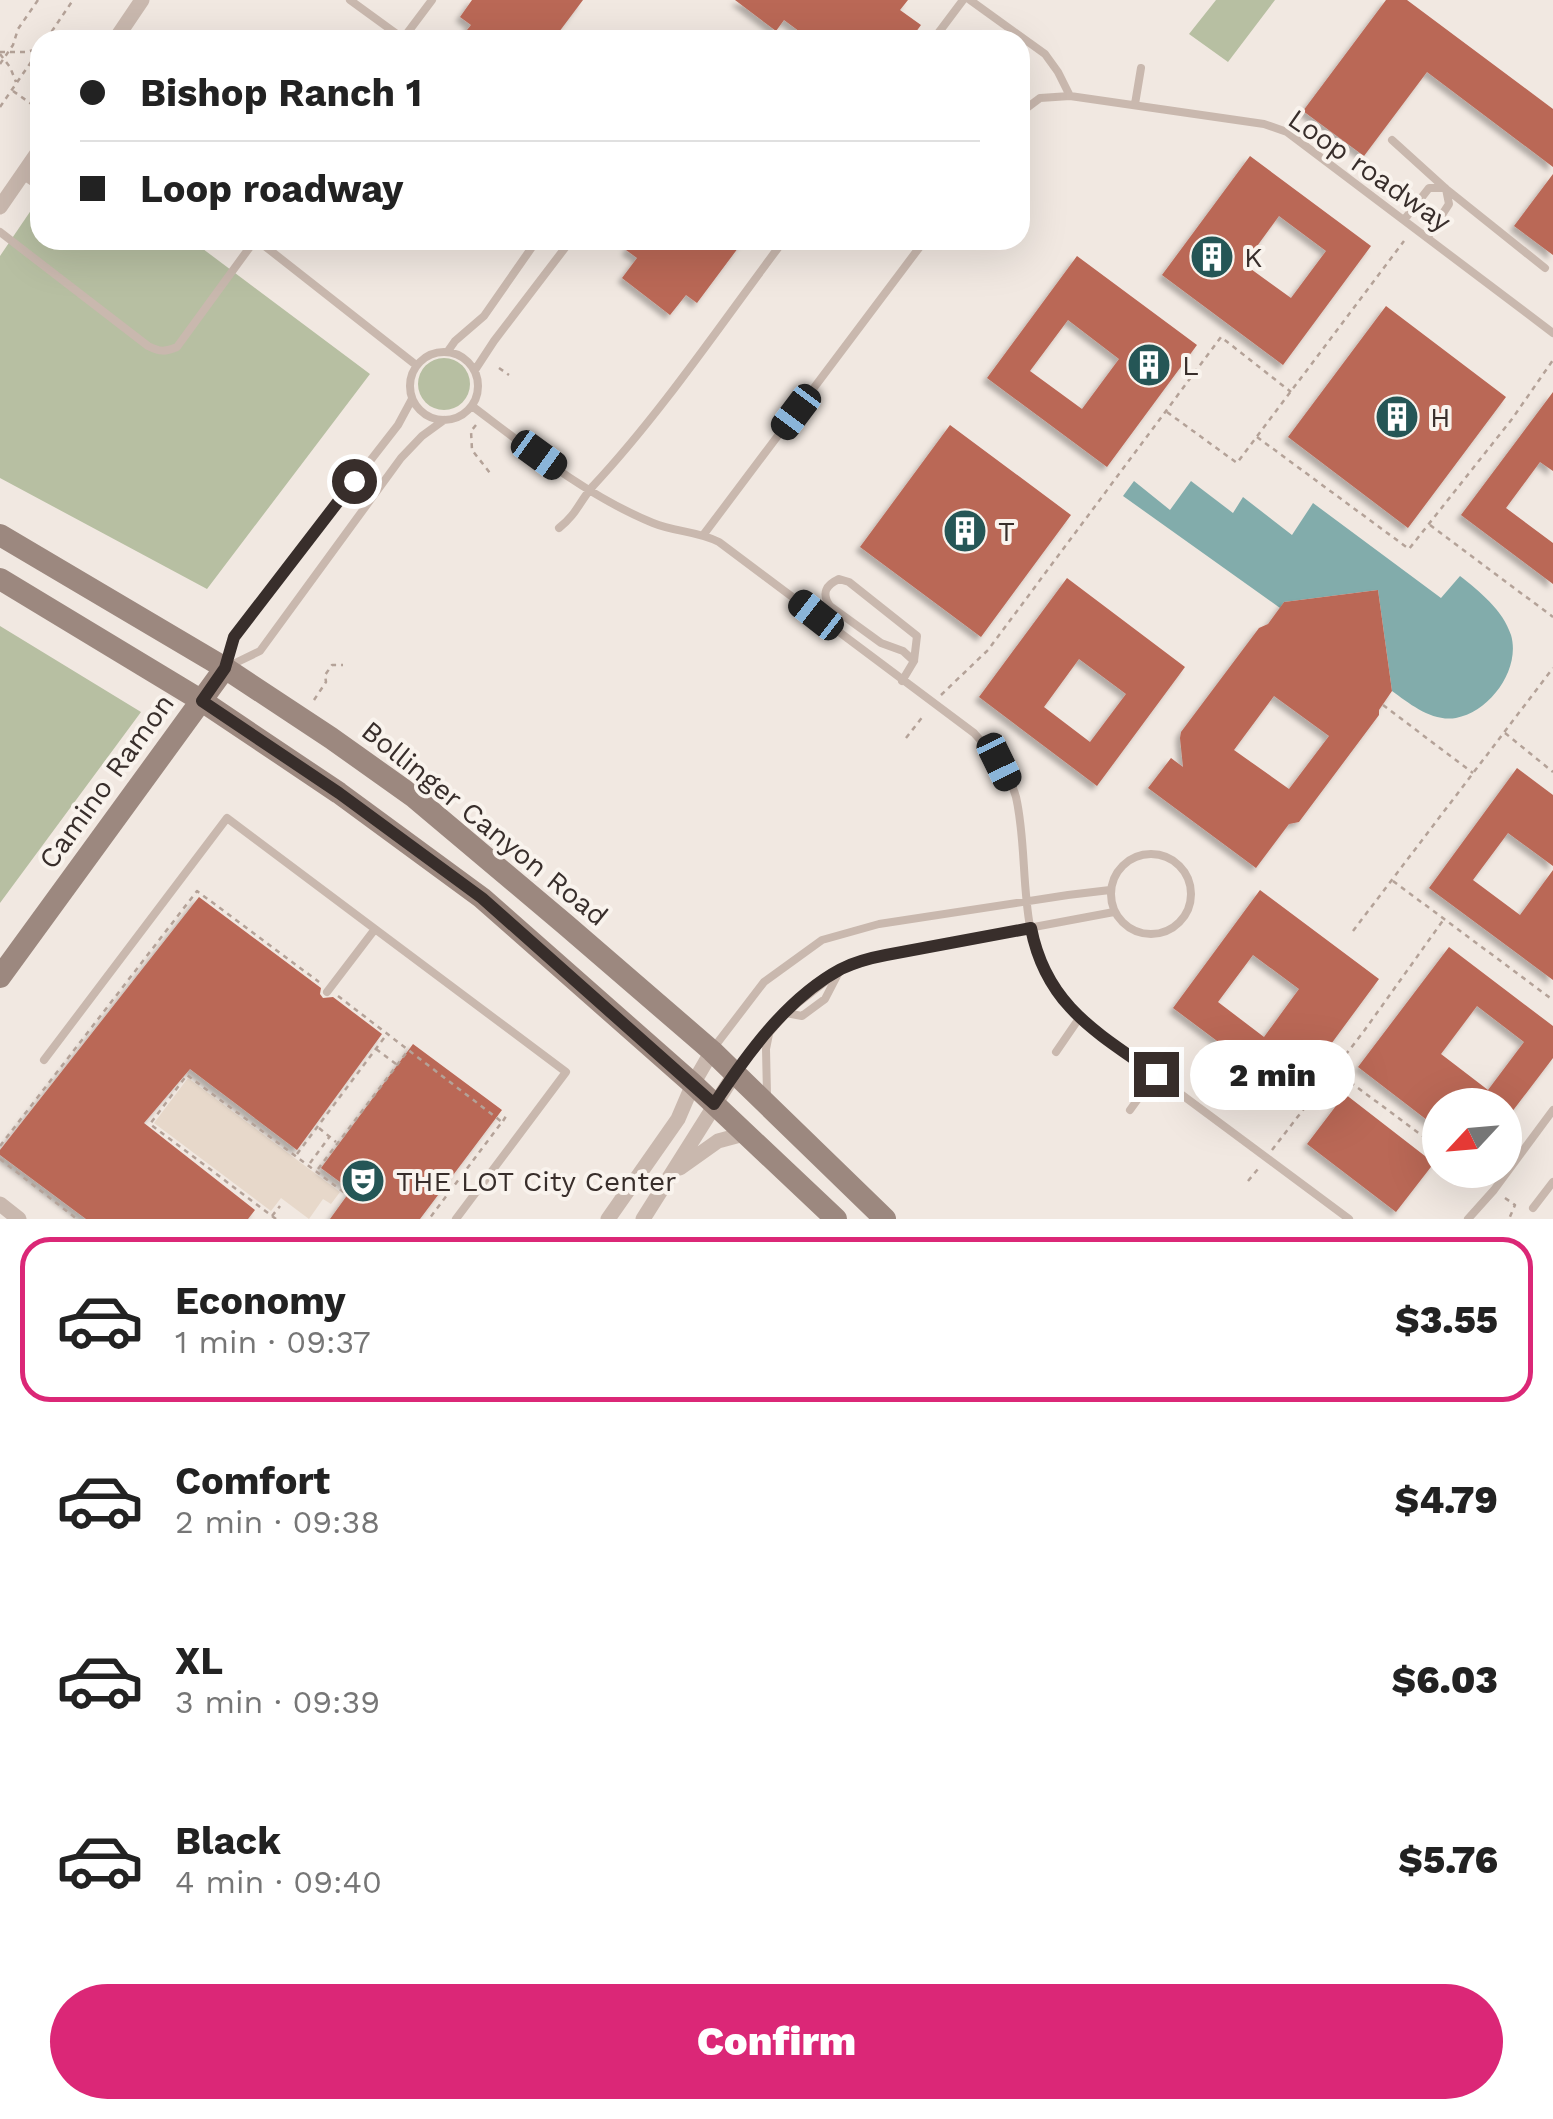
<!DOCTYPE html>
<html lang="en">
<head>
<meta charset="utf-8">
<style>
  :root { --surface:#fff; --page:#f2f2f2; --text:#222; --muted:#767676; --line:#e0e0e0; --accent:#db2777 }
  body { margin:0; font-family:"Work Sans",sans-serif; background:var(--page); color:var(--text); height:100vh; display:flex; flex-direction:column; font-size:38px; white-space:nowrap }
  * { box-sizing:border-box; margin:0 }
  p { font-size:32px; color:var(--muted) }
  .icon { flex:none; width:55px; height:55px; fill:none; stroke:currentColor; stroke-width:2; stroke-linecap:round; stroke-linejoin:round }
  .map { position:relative; height:1219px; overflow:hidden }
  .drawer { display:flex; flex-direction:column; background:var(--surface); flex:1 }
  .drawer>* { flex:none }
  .top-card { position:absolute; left:30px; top:30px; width:1000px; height:220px; border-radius:30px; box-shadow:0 10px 40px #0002; display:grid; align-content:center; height:220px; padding:0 50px; background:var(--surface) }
  .needle { width:65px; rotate:244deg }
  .fabs { position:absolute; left:1422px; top:1088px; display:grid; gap:20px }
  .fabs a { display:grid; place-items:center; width:100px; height:100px; border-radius:50%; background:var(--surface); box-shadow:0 10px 40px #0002; font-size:50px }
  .end { position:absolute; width:45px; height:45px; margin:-22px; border:12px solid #382e2b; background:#fff; box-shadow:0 0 0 5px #fff }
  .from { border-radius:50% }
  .bubble { position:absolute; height:70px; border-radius:35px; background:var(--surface); box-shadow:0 10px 40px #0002; font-size:32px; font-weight:800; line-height:70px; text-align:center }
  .car { position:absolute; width:30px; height:60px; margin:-30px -15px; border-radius:12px; box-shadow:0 0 8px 2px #0007; background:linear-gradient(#222 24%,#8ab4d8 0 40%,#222 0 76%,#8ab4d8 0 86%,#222 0) }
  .top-card b { display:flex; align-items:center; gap:35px; height:95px; font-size:38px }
  .top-card b+b { border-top:2px solid var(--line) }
  .top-card i { width:25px; height:25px; background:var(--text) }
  ul { padding:18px 0 0; list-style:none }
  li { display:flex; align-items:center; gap:30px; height:165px; margin:0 20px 15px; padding:0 30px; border:5px solid transparent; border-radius:30px }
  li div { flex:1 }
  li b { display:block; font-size:38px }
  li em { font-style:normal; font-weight:800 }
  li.selected { border-color:var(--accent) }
  li>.icon { width:90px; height:90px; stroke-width:1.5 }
  .cta { display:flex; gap:20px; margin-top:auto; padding:20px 50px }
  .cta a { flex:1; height:115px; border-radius:60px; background:var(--accent); color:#fff; font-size:40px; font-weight:800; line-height:115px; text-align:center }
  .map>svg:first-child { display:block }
  .green { fill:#b7bfa2 }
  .plaza { fill:#e7d8ca }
  .water { fill:#82acab }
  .building { fill:#ba6756; fill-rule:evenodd; filter:url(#shadow) }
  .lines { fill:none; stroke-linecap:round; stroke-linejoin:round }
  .path { stroke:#b4a298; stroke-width:2.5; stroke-dasharray:5 5; stroke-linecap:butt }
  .lane { stroke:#c9b8ae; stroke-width:8 }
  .street { stroke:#c9b8ae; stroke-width:15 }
  .secondary { stroke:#9c887f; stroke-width:22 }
  .route { stroke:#382e2b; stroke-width:12 }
  .labels { text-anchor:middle; stroke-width:8; stroke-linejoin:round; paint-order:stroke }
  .street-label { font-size:28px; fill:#382e2b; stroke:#f9f3ed }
  .poi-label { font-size:28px; fill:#382e2b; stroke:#f9f3ed; text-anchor:start }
</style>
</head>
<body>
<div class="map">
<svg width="1553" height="1219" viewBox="0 0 1553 1219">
  <defs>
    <filter id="shadow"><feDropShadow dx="-4.5" dy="4.5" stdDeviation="2.5" flood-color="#0004"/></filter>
  </defs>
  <rect width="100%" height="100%" fill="#f1e8e1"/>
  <path class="green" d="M1216 0H1275L1228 62 1189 34Z
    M40 197V240H191L370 374 207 589 0 478V256Z
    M418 384a26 26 0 1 1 52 0a26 26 0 1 1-52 0Z
    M0 626 141 712 0 903Z"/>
  <path class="plaza" d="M188 1078 340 1192 331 1204 323 1199 309 1219 281 1198 271 1211 154 1123Z"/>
  <path class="water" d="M1134 481 1170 510 1191 481 1233 513 1243 497 1292 535 1313 503 1441 598 1460 576C1479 591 1503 610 1511 635 1521 669 1490 712 1456 718 1432 722 1410 704 1392 691L1378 590 1284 602 1280 608 1123 496Z"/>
  <path class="building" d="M472 0H583L553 40H459L471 25 460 17Z
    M735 0H908L900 10 921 25 910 40H811L784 20 776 31Z
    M1386 0H1407L1553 109V167L1427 72 1364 156 1303 111Z
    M1250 156 1371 246 1283 365 1162 275ZM1279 216 1326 251 1291 298 1244 264Z
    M1553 174V255L1514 226Z
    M634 240H744L697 303 686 295 670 315 622 278 637 258 626 250Z
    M1077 256 1197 345 1107 467 987 378ZM1068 320 1119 359 1082 409 1030 371Z
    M1386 306 1506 397 1408 528 1288 437Z
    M1553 392V471L1540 462 1506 508 1553 543V584L1461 515Z
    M950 425 1071 515 981 637 860 547Z
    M1067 578 1185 667 1097 786 979 697ZM1079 659 1126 694 1090 742 1044 707Z
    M1378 590 1392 691 1379 710V715L1299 822 1289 824 1256 868 1148 788 1171 758 1183 767 1180 738 1181 732 1259 628 1268 624 1284 602ZM1274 696 1329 736 1289 789 1234 750Z
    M1517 768 1553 795V866L1508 833 1473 880 1520 915 1553 870V980L1429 888Z
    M1260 890 1379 979 1292 1097 1173 1008ZM1253 955 1299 989 1264 1037 1218 1002Z
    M199 897 321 988 320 994 323 998 333 997 382 1034 297 1150 190 1069 144 1123 255 1210 248 1219H86L0 1155V1150Z
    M1449 947 1553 1026V1058L1505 1121V1105H1440V1130L1358 1067ZM1477 1006 1524 1042 1488 1090 1441 1054Z
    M413 1044 502 1110 420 1219H330L351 1190 321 1168Z
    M1345 1094 1434 1163 1396 1212 1307 1144Z"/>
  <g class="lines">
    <path class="path" d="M46 40 73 0
      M0 52H26L38 49
      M0 54 10 67 16 82
      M0 64 13 45 18 29 38 0
      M13 91 40 110
      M0 107 40 49
      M499 368 509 375
      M1167 412 1237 463 1404 241
      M476 425 471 431 472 450 490 473
      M1257 437 1409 549 1512 419 1553 360
      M1430 525 1553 617
      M941 695 988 650 1221 337 1291 392
      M314 700 326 682 325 675 332 665H343
      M1383 705 1473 773
      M1505 733 1553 772
      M906 738 924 715
      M1393 881 1553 1000
      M1353 931 1553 668
      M338 996 502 1122 429 1219
      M376 1049 396 1064
      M1334 1070 1440 1149
      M503 1121 508 1113
      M319 1128 336 1142
      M0 1146 197 891 319 982
      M1272 1150 1364 1031 1444 919
      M297 1154 387 1034
      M0 1159 77 1219
      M310 1163 330 1136
      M318 1169 407 1052
      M1468 1170 1485 1183
      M1248 1181 1258 1169
      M1505 1198 1515 1205 1509 1219
      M272 1216 280 1206
      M276 1219 150 1124 187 1075 345 1193"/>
    <path class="lane" d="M350 0 405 40
      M970 0 1045 54 1058 72 1070 96
      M402 40 432 0
      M933 40 963 0
      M1135 104 1141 68
      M1020 113 1040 98 1070 96 1264 124 1287 132 1553 333
      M1392 140 1445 188 1545 268
      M22 175 40 187
      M1404 220 1429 188H1445
      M0 232 148 346C160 352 165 352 177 347L255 240
      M1427 238 1449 204 1446 189
      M257 240 416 365
      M448 351 455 341 484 316 537 240
      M410 386a34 34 0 1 1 68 0a34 34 0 1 1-68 0Z
      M475 370 494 341 571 240
      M472 406C529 449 587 496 653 523 675 532 698 531 719 542L974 733C991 752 1009 772 1016 797 1030 858 1016 930 1052 985 1065 1005 1082 1019 1100 1034L1349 1219
      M559 528C577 514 579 502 593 486 662 412 723 321 784 240
      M704 534 925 240
      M226 664 233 637 398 425 412 399
      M229 666 260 651 401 458 422 436 444 420
      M902 681 914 661 917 636 849 582 839 579C826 585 821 593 830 606L881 643 903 651 914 661
      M1111 894a40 40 0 1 1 80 0a40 40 0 1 1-80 0Z
      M327 992 375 929 566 1072 456 1219
      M786 1013 802 1016 825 999 839 972
      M715 1046 764 982 822 940 879 924 1068 895 1110 890
      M1056 1052 1080 1017
      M44 1060 227 818 375 929
      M737 1070 789 1010 840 970 885 955 1114 912
      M767 1095 766 1049 769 1034
      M1130 1110 1156 1074
      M1533 1208 1553 1182
      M1468 1219 1494 1190 1553 1110"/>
    <path class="street" d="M115 40 142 0
      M0 207 40 149
      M680 1168 718 1141 744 1134
      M0 1204 19 1219
      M608 1219 678 1119 693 1084 712 1051
      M643 1219 735 1073"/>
    <path class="secondary" d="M0 535 225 668 331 738 414 797 566 925 712 1051 885 1219
      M0 579 202 701 339 793 482 898 693 1084 836 1219
      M0 977 225 668"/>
  </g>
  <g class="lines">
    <path class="route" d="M354 481 234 637 225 668 202 701 339 793 482 898 714 1104C747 1054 787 998 841 969 855 962 870 958 886 955L1031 928C1046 1005 1096 1032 1156 1074"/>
  </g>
  <defs>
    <symbol id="building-disc" viewBox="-11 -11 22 22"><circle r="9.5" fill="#255656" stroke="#f9f3ed"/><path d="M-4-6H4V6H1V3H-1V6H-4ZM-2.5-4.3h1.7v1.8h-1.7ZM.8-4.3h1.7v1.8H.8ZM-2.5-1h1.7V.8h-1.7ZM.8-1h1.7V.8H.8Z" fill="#fff"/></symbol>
    <symbol id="theatre-disc" viewBox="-11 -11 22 22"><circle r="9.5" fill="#255656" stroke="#f9f3ed"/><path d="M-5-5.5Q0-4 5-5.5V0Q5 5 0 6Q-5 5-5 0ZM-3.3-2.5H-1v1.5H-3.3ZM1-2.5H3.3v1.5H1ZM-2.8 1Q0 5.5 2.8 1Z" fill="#fff"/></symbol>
  </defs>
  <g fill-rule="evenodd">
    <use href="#building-disc" x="1187" y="232" width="50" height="50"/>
    <use href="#building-disc" x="1124" y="340" width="50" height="50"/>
    <use href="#building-disc" x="1372" y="392" width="50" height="50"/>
    <use href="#building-disc" x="940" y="506" width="50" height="50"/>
    <use href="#theatre-disc" x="338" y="1156" width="50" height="50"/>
  </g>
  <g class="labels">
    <g class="street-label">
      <text transform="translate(1370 170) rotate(35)" y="10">Loop roadway</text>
      <text transform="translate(106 781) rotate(-54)" y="10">Camino Ramon</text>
      <text transform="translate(485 823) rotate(39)" y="10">Bollinger Canyon Road</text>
    </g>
    <g class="poi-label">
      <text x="1244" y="267">K</text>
      <text x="1182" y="375">L</text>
      <text x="1430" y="427">H</text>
      <text x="998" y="541">T</text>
      <text x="396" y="1191">THE LOT City Center</text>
    </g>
  </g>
</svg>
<div class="fabs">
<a><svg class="needle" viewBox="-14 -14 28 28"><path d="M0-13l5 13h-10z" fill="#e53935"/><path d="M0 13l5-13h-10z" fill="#767676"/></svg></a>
</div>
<i class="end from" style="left:354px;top:481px"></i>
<i class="end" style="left:1156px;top:1074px"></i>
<div class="bubble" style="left:1190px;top:1040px;width:165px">2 min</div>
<i class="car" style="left:796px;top:412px;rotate:217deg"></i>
<i class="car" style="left:539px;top:455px;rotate:126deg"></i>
<i class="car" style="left:816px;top:615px;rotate:308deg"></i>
<i class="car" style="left:999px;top:762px;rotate:154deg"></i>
<div class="top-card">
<b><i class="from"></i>Bishop Ranch 1</b>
<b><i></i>Loop roadway</b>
</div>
</div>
<section class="drawer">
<ul>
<li class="selected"><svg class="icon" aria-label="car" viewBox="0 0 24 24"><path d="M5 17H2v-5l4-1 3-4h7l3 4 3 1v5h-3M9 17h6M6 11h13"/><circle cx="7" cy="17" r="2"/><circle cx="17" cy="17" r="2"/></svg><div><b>Economy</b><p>1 min · 09:37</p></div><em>$3.55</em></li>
<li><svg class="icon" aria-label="car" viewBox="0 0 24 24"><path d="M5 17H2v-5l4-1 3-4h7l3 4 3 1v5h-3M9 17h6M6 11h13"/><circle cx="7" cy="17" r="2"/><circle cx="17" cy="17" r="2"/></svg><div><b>Comfort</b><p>2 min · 09:38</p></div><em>$4.79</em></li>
<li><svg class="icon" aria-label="car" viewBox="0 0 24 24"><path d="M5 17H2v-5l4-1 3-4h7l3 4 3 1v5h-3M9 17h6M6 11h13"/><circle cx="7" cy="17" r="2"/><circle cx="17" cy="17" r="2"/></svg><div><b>XL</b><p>3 min · 09:39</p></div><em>$6.03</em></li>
<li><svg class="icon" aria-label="car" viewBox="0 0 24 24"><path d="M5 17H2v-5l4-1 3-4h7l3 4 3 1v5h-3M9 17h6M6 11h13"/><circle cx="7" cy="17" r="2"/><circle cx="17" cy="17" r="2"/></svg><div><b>Black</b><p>4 min · 09:40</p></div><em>$5.76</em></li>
</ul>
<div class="cta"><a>Confirm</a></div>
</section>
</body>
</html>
